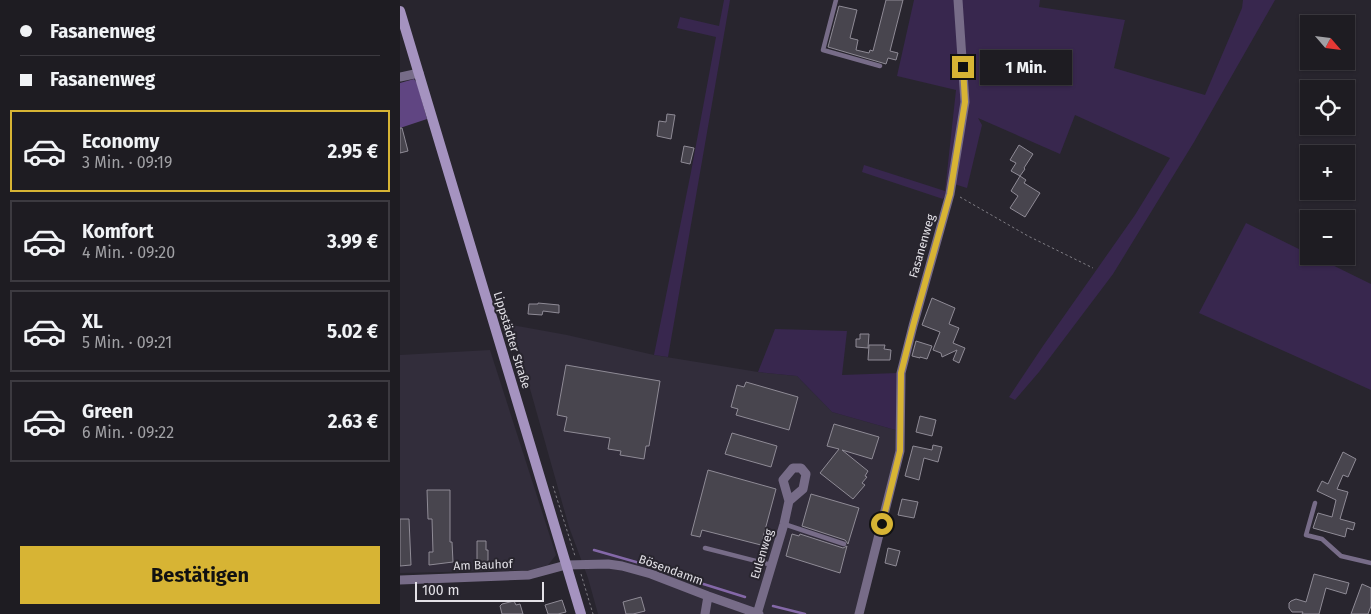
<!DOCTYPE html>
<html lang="de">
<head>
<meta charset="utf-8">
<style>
  :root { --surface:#1e1c22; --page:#26252a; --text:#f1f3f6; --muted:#a1a1a5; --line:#3c3a40; --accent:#d7b434 }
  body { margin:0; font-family:"Fira Sans",sans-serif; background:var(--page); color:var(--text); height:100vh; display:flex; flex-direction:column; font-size:19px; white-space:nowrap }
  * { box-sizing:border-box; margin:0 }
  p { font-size:16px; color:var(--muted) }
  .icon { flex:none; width:28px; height:28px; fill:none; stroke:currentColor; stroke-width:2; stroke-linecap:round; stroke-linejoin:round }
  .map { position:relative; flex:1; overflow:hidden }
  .drawer { display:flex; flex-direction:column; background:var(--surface); width:400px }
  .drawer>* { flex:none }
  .banner { display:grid; align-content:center; height:110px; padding:0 20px; background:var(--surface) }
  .needle { width:32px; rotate:118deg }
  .controls { position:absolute; left:900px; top:15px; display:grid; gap:10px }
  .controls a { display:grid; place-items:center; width:55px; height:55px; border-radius:0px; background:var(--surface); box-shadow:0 1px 4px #0004,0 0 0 1px var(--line); font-size:25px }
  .scale { position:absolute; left:15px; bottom:12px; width:129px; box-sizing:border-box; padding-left:5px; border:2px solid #e3e1e7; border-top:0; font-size:14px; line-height:18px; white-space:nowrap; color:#e3e1e7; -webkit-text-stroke:4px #28252e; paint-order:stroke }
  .end { position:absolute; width:22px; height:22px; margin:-11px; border:6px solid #d7b434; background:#111; box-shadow:0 0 0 2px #111 }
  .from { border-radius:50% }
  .bubble { position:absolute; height:35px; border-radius:0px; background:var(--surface); box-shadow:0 1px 4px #0004,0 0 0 1px var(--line); font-size:16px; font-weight:700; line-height:35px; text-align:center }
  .banner b { display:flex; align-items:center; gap:18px; height:48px; font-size:19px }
  .banner b+b { border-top:1px solid var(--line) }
  .banner i { width:12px; height:12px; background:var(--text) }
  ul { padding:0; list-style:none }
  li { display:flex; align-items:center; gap:15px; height:82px; margin:0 10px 8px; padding:0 10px; border:2px solid var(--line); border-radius:0px }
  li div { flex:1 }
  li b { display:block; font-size:19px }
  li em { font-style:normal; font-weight:700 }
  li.selected { border-color:var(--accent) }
  li>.icon { width:45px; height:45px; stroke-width:1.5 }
  .cta { display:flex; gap:10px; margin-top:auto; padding:10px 20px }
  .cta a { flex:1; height:58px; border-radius:0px; background:var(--accent); color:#111; font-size:20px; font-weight:700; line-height:58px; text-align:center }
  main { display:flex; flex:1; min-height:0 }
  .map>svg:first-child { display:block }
  .built { fill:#322d3b }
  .green { fill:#38274e }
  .forest { fill:#604582 }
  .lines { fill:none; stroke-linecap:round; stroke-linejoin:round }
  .stream { stroke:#8468a8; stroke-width:2.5 }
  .building { fill:#48454e; stroke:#8f8b96 }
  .path { stroke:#7f7d84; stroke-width:1; stroke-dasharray:2.5 2.5; stroke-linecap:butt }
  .lane { stroke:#776c88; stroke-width:4.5 }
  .street { stroke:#776c88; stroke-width:9 }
  .secondary { stroke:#a593c0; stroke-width:10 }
  .route { stroke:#d7b434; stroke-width:6 }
  .labels { text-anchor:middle; stroke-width:4; stroke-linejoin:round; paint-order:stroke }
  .street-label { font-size:12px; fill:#e3e1e7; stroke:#28252e }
</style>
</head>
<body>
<main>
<section class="drawer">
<div class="banner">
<b><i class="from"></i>Fasanenweg</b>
<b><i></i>Fasanenweg</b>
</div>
<ul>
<li class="selected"><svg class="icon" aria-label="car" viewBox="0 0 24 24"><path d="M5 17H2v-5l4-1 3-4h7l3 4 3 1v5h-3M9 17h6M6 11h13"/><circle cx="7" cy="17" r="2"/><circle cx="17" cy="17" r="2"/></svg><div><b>Economy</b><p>3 Min. · 09:19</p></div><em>2.95 €</em></li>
<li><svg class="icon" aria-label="car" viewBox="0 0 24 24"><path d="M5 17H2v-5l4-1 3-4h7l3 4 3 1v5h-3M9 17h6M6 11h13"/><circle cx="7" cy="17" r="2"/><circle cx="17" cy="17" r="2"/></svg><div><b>Komfort</b><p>4 Min. · 09:20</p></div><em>3.99 €</em></li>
<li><svg class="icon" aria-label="car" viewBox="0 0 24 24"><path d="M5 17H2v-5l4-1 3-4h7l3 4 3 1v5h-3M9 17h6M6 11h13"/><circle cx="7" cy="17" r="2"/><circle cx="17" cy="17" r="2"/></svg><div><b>XL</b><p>5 Min. · 09:21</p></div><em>5.02 €</em></li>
<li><svg class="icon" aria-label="car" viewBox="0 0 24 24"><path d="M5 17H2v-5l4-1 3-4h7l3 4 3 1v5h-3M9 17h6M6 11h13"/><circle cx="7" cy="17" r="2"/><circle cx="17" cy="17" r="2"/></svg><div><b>Green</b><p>6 Min. · 09:22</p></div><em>2.63 €</em></li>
</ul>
<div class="cta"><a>Bestätigen</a></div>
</section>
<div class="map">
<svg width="971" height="614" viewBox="0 0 971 614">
  <rect width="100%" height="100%" fill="#28252e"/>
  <path class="built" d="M112 325 167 335 254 355 358 372 397 376 432 412 499 431 497 451 455 614H198L188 578 169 527Z
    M90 350 156 555 148 565 131 570 0 573V355Z"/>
  <path class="green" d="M324 0H330L268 357 254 355 291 172 316 37 277 28 280 17 319 26Z
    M514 0H555L563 102 547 192 543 199 462 172 464 165 545 191 556 90 497 76Z
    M561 0H640L639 7 725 20 714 68 805 95 842 8 843 0H875L794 142 713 274 639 372 615 400 609 397 643 346 735 215 770 158 675 115 660 154 578 118 582 125 567 188 554 184 566 53Z
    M846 223 909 254V256H914L971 284V390L799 313Z
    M375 329 447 331 442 375 498 373 499 431 432 412 397 376 358 372Z"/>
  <path class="forest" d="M14 79 17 83 27 119 0 128V83Z"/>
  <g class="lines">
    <path class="stream" d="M194 550 243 564
      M281 577 345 597
      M373 606 405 614"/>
  </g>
  <path class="building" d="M486 0H503L490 51 498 53 496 60 488 58 486 64 428 47 439 6 457 10 450 38 458 40 456 50 469 53 470 50 473 51Z
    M267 114 275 115 271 139 257 136 259 121 266 122Z
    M0 128H2L8 151 0 153Z
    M619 145 633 154 624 168 625 169 620 176 611 171 616 163 610 160Z
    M284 146 294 148 290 164 281 162Z
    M620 176 626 180 624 183 640 193 625 217 610 208 618 196 611 191Z
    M532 298 555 308 549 324 559 328 553 343 565 348 559 363 553 360 557 350 542 357 541 353 533 350 540 332 522 325Z
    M138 303 159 305V313L143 311 142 315 128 314 129 304H138Z
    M460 334H469L468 348 456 347V339H460Z
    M516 341 532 346 527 359 520 357V358L512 356Z
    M469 345H485L484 349 491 350 490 360H468Z
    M166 365 260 381 249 446H246L244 459 220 455 221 451 208 449 210 438 164 431 167 417 157 415Z
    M346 382 398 397 389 430 336 415 338 409 331 407 337 385 344 387Z
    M520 416 536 420 532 436 516 432Z
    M434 424 479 437 472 459 442 450 468 471 465 476 467 477 462 483 465 485 453 499 420 473 439 449 427 446Z
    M332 433 377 446 371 467 325 454Z
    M533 445 542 447 538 462 524 458 519 480 505 476 513 446 532 450Z
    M943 452 956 459 948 477 943 475 937 489 948 492 940 519 955 523 953 530 947 528 945 537 913 528 918 513 932 517 936 500 917 491 922 481 928 484Z
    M308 470 376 489 361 545 302 530 300 537 291 535Z
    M27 490H50V542H52L53 562 29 565V552H33L32 519H28Z
    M411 494 459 508 448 544 445 540 402 526Z
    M502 499 518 502 514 518 498 515Z
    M0 519H9L11 565 0 566Z
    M392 534 399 536 400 534 443 548 447 546 440 573 386 556Z
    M77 541H86V550H88V564H77Z
    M488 548 500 551 496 566 485 563Z
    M914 574 949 583 946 594 926 588 919 614H902L903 612H892L889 608V603L891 601 896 599 906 602Z
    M962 584 971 588V606L968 614H951Z
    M241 597 245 611 233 614H226L223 602Z
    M162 600 166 612 158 614H148L145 605Z
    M114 601 116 605 120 604 123 614H102L100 606 102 604Z"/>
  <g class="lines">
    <path class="path" d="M560 197 628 236 693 268
      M153 486 175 556
      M181 574 193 614"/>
    <path class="lane" d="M436 0 423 50 480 66
      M915 503 906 535 922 539 941 556 971 563
      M384 524 444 544
      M305 548 372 565"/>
    <path class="street" d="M0 77 19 73
      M0 580 129 575 166 565 208 564 222 566 251 574 308 596 359 614
      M305 614 308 596
      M357 614 384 524 389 501 403 489 406 474 401 468H393L383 480 389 501
      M459 614 500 451 501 373 513 326 550 194 565 102 558 0"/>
    <path class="secondary" d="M0 11 181 614"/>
  </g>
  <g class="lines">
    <path class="route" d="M482 524 500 451 501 373 513 326 550 194 565 102 563 67"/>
  </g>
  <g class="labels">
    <g class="street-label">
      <text transform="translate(522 246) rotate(-74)" y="4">Fasanenweg</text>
      <text transform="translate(112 340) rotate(73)" y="4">Lippstädter Straße</text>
      <text transform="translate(362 554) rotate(-73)" y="4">Eulenweg</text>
      <text transform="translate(83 565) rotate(-2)" y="4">Am Bauhof</text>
      <text transform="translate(271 570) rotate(20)" y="4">Bösendamm</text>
    </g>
  </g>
</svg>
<div class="controls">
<a><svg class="needle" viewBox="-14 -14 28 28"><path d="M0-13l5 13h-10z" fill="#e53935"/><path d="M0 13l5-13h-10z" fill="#a1a1a5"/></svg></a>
<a><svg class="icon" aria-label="locate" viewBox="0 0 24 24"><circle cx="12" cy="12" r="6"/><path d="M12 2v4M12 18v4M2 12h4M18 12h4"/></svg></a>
<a>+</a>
<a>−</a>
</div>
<div class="scale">100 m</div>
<i class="end from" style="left:482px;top:524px"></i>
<i class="end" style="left:563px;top:67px"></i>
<div class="bubble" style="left:580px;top:50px;width:92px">1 Min.</div>
</div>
</main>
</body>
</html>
